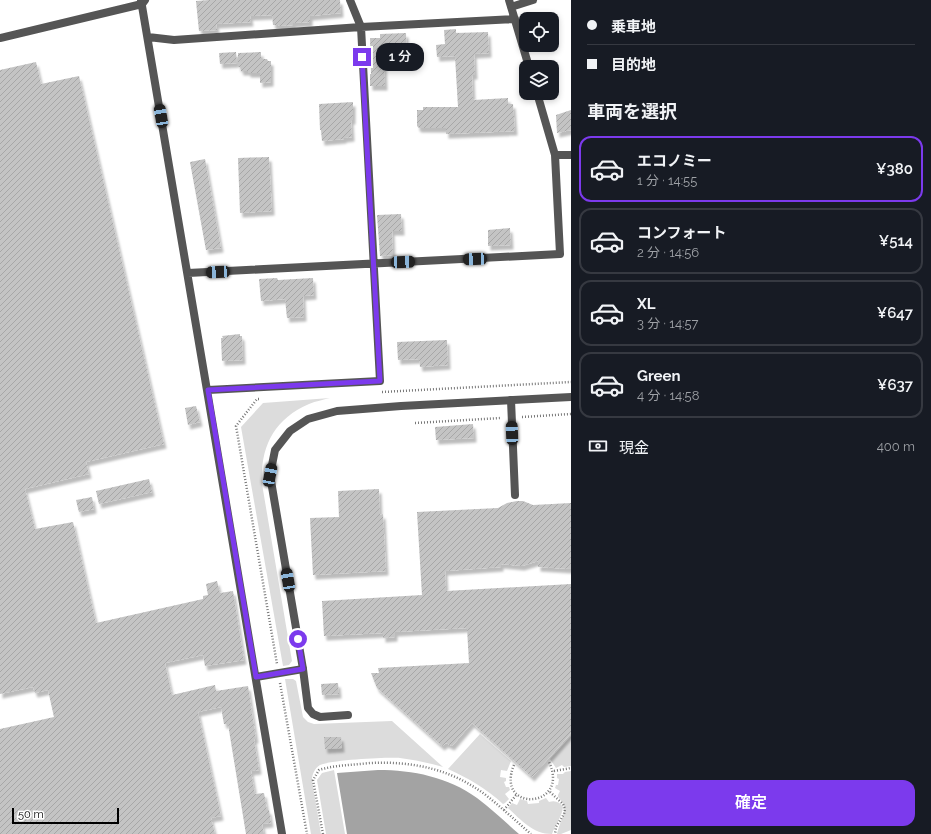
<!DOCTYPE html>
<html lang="ja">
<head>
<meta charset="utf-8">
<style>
  :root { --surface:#171b24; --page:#20242c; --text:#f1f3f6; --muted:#9ea1a6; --line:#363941; --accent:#7c3aed }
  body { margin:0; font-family:Raleway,"Noto Sans JP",sans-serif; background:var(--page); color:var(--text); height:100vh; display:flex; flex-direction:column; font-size:15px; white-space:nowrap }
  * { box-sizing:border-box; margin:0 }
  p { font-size:13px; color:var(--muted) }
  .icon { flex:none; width:22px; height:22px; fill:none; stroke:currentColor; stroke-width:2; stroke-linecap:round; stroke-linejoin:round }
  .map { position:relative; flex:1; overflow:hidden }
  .drawer { display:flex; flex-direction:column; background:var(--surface); width:360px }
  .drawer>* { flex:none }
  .top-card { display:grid; align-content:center; height:88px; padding:0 16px; background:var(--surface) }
  .controls { position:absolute; left:519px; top:12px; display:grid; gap:8px }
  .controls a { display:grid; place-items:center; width:40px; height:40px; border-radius:8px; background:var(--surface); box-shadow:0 2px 6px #0003; font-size:20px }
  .scale { position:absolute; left:12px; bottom:10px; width:107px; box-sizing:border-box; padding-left:4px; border:2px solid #000; border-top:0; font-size:11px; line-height:14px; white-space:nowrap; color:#000; -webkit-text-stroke:3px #fff; paint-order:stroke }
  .end { position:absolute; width:18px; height:18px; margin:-9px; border:5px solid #7c3aed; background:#fff; box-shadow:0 0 0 2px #fff }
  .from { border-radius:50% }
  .bubble { position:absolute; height:28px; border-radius:12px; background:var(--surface); box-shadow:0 2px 6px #0003; font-size:13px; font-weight:600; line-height:28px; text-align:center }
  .car { position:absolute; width:12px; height:24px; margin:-12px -6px; border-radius:5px; box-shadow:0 0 3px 1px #0007; background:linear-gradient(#222 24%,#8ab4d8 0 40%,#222 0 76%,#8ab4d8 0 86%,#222 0) }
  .top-card b { display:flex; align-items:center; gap:14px; height:38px; font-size:15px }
  .top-card b+b { border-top:1px solid var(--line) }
  .top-card i { width:10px; height:10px; background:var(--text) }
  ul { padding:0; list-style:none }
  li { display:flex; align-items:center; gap:12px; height:66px; margin:0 8px 6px; padding:0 8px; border:2px solid var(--line); border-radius:12px }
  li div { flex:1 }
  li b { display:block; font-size:15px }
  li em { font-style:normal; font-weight:600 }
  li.on { border-color:var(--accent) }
  li>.icon { width:36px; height:36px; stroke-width:1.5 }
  h2 { padding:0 16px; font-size:18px; line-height:48px }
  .pay { display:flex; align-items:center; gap:10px; height:44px; padding:0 16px; font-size:15px }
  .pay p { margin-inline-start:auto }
  .action { display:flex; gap:8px; margin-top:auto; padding:8px 16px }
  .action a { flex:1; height:46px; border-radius:12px; background:var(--accent); color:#fff; font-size:16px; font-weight:600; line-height:46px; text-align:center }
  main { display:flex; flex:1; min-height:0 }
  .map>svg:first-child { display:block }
  .garden { fill:#dcdcdc }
  .water { fill:#a3a3a3 }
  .building { fill:url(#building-hatch); filter:url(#shadow) }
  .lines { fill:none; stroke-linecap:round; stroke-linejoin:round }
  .path { stroke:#777; stroke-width:2.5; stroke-dasharray:1 2; stroke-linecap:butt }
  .service { stroke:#555; stroke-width:8 }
  .minor { stroke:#555; stroke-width:8 }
  .tertiary { stroke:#555; stroke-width:8 }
  .route { stroke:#7c3aed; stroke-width:5 }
</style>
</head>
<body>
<main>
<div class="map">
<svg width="571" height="834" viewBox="0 0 571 834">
  <defs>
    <pattern id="building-hatch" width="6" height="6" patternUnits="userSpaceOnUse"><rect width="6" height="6" fill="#c4c4c4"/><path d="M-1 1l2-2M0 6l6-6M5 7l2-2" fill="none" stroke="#a7a7a7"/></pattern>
    <filter id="shadow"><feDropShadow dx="2.5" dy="4.5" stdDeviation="1" flood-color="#0004"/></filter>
  </defs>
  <rect width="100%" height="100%" fill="#fff"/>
  <path class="garden" d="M330 398C323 400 316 401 309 404 274 419 260 447 262 484L292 661 289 665 283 666 241 427 263 403Z
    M285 679H293L296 681 303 717 308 722 314 724 392 721 443 767C429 763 415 760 400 758 387 757 331 760 320 765 315 768 312 774 312 780L321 834H311Z
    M480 734 511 761 507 771 501 770 500 777 506 778V781L504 782 506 787H509L510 790 505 794 509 799 505 803 503 804C487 789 468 778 448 769Z
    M571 736V766L564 767 562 765 556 768 550 759Z
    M334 770 345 834H326L317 780 322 773Z
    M571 771V830L561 834H557C560 819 571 809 558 797V795L560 791 555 788 556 785H558L559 779 557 778V774H563L565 772Z
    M546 798 549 802C555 800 560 802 563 807 562 817 555 825 552 834 533 834 521 820 508 808L512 803 517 805 520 799 527 801 528 804 539 803V801Z"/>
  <path class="water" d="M378 770C413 770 448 777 477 798 492 809 505 822 519 834H347L337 773Z"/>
  <path class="building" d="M209 0H340L341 13 310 16V22L293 23V25L279 26 278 25H273L272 15 250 16 251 22 216 24 217 30 199 31 196 1Z
    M456 29V33L488 32 489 53 474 54 475 75H472L473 100 508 98V104H513L515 131 446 134V128H419L417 126V110H423V107H458L455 56 437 57 436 45 445 44 444 30Z
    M406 33 407 55 384 56 385 86H370V74H371L370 38H380V34Z
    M236 52 237 63 220 64 219 53Z
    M261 52V59H267L268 61H271V82L260 83V73H248V71H241L240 67H238V53Z
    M36 62 41 84 79 76 164 444 86 462 89 474 25 489 35 529 73 522 96 623 203 599V596L208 595 206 584 217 581 220 593 233 591 244 660 205 666 203 655 165 663 172 695 215 685 216 691 248 686 256 739H254L259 770 251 771 255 794 264 793 267 810H269L271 823 262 824 264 834H246L228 724H224L221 707 198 712 221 816 211 818 215 834H0V729L54 717 48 690 35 693 33 687 0 694V70Z
    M353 102V120H351L352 137 344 138V139L322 141 321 130H320L319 104Z
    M571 110V130L557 133 556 115Z
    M269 157 272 211 240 213 238 158Z
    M205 159 221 248 206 250 190 162Z
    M401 214 402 231H392L393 255 380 256 377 215Z
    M510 228 511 245 488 246V230Z
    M277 278 278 280 313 278 314 295 303 296 304 317 287 318 285 299 261 301 259 279Z
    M240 334V336H242L243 360 222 361 221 338H223L222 336Z
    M447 340 448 365 420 367 419 359 398 360 397 342Z
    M196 406 200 422 188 425 185 408Z
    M473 424 474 438 436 440 435 427Z
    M149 479 152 492 99 504 96 491Z
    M379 489 380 515 383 514 386 571 313 575 310 518 339 517 338 491Z
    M92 497 94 509 79 512 76 500Z
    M517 501H523L533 505 571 503V569L538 567V561L522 566 501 564V567L445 571 446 591 571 584V733L532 777 472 723 452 746 446 743 442 746 377 688 371 673H379L378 668 469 663 467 628 395 632V637L383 638V633L324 636 322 601 422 595 417 512 498 508 507 503Z
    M338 683 339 694 322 695 321 684Z
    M324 737H341L342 748 325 749Z"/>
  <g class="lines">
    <path class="path" d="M382 392 571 382
      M259 399H257L236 426 277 664
      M522 417 571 414
      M415 423 501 418
      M280 683 307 834
      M514 765C494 813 571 809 549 762
      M554 771 571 768
      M550 792 563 804 565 809 564 814 556 827 555 834
      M504 810 517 794
      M323 834 313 780 319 770C335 765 352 765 370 763 413 761 452 769 487 796 502 808 516 821 531 834"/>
    <path class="service" d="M511 400 515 495
      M256 677 303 669"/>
    <path class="minor" d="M141 0 282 834
      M509 0 529 67
      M511 7 533 0
      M148 37 174 40 361 27 515 19
      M0 38 142 4 145 0
      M555 155H571
      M188 273 560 254 555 155 537 93
      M208 390 380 381 361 27 350 0"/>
    <path class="tertiary" d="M348 715 320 717 313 714 308 708 303 669 270 475 275 450 290 431 308 419 337 411 401 406 571 397"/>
  </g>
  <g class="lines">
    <path class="route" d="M298 639 303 669 256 677 208 390 380 381 362 57"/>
  </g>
</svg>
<div class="controls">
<a><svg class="icon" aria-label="locate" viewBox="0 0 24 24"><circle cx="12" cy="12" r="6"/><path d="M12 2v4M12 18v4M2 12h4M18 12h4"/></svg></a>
<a><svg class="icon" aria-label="layers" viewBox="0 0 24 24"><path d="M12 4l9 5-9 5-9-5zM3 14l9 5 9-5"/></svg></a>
</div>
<div class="scale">50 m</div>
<i class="end from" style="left:298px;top:639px"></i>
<i class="end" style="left:362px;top:57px"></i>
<div class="bubble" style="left:376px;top:43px;width:48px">1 分</div>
<i class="car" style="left:161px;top:116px;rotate:350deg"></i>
<i class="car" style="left:475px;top:259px;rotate:268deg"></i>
<i class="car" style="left:403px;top:262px;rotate:88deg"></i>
<i class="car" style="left:218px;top:272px;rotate:267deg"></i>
<i class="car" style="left:512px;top:433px;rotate:358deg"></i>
<i class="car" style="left:270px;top:475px;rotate:11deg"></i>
<i class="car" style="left:288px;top:580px;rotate:350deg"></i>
</div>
<section class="drawer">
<div class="top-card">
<b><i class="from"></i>乗車地</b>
<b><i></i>目的地</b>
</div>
<h2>車両を選択</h2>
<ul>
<li class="on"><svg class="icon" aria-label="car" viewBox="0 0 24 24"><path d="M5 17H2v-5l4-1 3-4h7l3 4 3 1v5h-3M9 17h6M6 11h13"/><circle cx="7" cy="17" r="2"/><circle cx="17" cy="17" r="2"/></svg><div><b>エコノミー</b><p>1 分 · 14:55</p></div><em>¥380</em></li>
<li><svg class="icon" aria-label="car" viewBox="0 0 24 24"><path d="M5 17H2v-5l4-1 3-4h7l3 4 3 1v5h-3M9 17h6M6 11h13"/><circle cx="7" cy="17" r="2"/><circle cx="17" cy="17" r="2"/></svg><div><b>コンフォート</b><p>2 分 · 14:56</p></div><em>¥514</em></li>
<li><svg class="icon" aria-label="car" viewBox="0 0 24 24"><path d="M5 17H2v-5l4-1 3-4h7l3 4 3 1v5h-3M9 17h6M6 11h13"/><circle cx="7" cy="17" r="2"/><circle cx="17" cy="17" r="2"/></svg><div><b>XL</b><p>3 分 · 14:57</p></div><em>¥647</em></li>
<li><svg class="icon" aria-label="car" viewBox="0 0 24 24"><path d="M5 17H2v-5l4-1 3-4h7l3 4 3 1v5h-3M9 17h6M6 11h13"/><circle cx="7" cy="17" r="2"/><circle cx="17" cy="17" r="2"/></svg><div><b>Green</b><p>4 分 · 14:58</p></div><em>¥637</em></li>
</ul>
<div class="pay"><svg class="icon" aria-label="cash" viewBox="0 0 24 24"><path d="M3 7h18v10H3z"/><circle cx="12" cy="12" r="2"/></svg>現金<p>400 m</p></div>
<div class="action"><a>確定</a></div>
</section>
</main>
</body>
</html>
